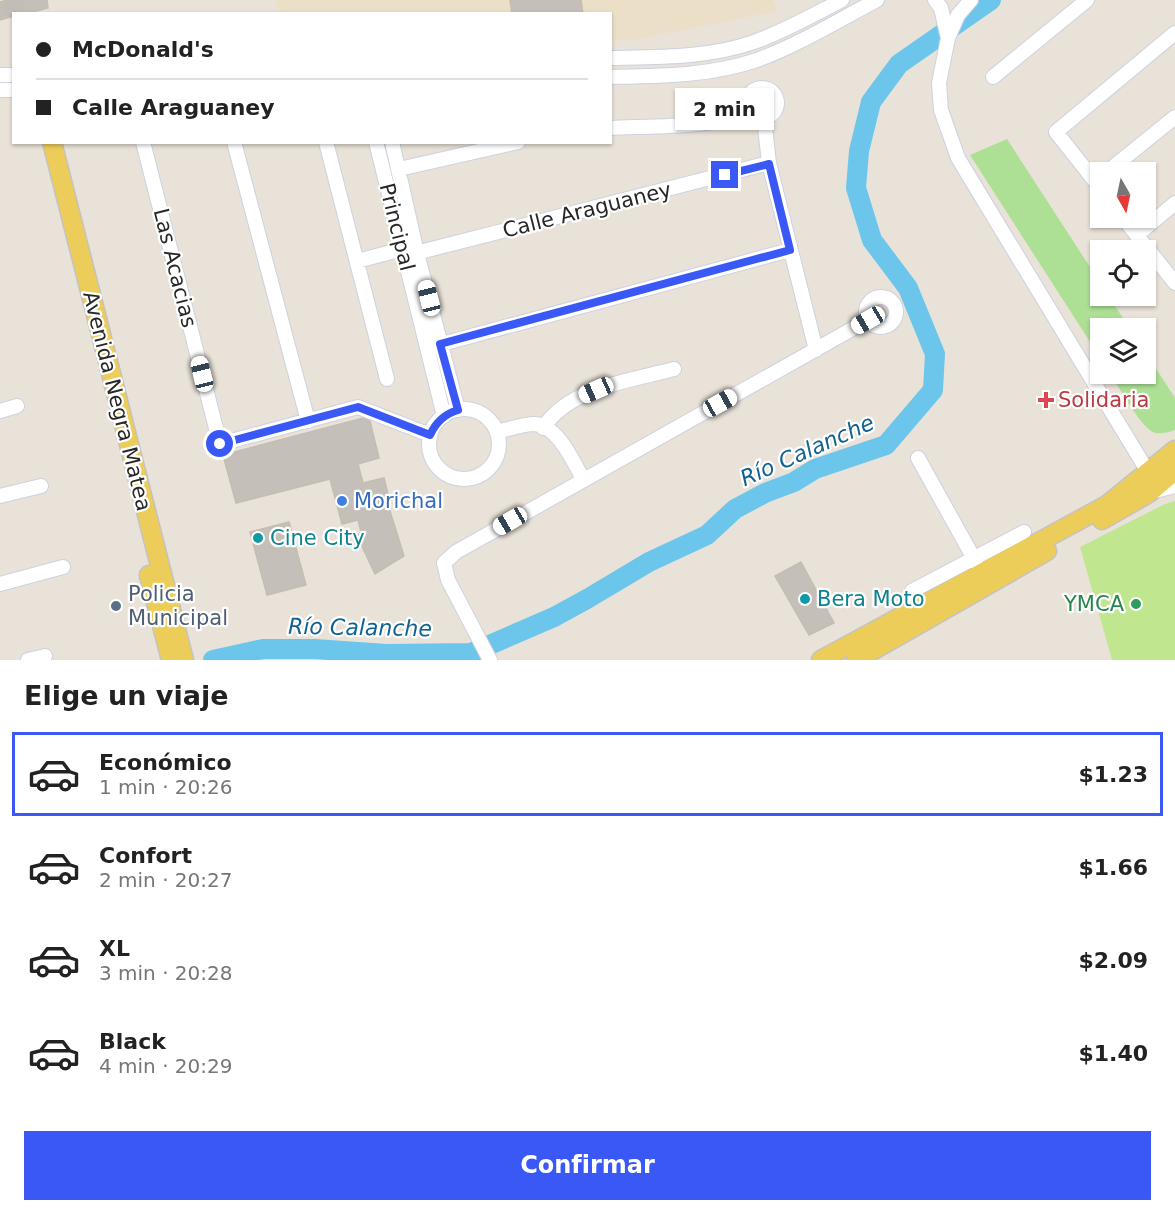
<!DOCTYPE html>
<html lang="es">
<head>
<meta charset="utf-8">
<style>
  :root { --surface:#fff; --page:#f2f2f2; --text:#222; --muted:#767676; --line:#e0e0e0; --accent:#3a58f5 }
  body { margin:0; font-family:"DejaVu Sans",sans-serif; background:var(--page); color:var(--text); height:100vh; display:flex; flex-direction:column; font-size:22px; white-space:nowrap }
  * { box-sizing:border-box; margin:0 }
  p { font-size:20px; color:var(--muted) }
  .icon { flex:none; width:33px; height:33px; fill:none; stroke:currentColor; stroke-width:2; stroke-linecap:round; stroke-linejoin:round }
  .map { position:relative; height:660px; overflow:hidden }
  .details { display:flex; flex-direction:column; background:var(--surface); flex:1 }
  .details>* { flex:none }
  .top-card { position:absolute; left:12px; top:12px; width:600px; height:132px; border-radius:0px; box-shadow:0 2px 4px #0004; display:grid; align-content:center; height:132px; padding:0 24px; background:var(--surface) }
  .needle { width:39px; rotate:171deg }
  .tools { position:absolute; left:1090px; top:162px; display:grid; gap:12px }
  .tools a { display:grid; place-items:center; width:66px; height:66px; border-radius:0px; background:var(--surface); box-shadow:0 2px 4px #0004; font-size:30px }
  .end { position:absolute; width:27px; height:27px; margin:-14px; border:8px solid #3a58f5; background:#fff; box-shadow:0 0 0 3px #fff }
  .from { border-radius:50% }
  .bubble { position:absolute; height:42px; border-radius:0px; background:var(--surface); box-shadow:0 2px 4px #0004; font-size:20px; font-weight:600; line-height:42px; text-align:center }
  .car { position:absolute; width:18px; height:36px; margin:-18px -9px; border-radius:8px; box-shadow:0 0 4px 2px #0007; background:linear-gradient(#fff 24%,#345 0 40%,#fff 0 76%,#345 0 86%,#fff 0) }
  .top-card b { display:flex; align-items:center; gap:21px; height:57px; font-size:22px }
  .top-card b+b { border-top:2px solid var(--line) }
  .top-card i { width:15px; height:15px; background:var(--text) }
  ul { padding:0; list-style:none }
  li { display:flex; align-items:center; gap:18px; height:84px; margin:0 12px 9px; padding:0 12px; border:3px solid transparent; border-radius:0px }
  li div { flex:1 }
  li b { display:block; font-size:22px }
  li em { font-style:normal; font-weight:600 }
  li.current { border-color:var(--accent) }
  li>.icon { width:54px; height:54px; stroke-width:1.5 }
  h2 { padding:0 24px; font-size:27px; line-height:72px }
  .primary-button { display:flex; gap:12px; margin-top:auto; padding:12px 24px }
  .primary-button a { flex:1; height:69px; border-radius:0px; background:var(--accent); color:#fff; font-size:24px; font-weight:600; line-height:69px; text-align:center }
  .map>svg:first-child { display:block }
  .education { fill:#ebe0c7 }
  .green { fill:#ade095 }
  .pitch { fill:#c0e790 }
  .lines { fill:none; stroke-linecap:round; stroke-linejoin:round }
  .river { stroke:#6cc6eb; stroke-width:20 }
  .building { fill:#c4bfb8; stroke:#c4beb2; stroke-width:1.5 }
  .highway-tunnel { stroke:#c2bdb5; stroke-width:20; stroke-dasharray:20 10; stroke-linecap:butt }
  .minor-casing { stroke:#ced1e0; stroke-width:16 }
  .major-casing { stroke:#c3c3c3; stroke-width:21 }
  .minor { stroke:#fff; stroke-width:14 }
  .major { stroke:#eccd5a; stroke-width:18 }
  .route { stroke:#3a58f5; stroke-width:8 }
  .health-dot { fill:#e0444e; stroke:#fff; stroke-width:2 }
  .shop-dot { fill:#3f7fe0; stroke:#fff; stroke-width:2 }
  .culture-dot { fill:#0f9aa8; stroke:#fff; stroke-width:2 }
  .leisure-dot { fill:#2e9e5b; stroke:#fff; stroke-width:2 }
  .service-dot { fill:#5c6f8a; stroke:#fff; stroke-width:2 }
  .labels { text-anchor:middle; stroke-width:4.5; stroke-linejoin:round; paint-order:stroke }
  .street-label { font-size:21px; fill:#272727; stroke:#fff }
  .health-label { font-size:21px; fill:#be3a42; stroke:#fff; text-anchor:start }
  .shop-label { font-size:21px; fill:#366cbe; stroke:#fff; text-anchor:start }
  .culture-label { font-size:21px; fill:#0d838f; stroke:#fff; text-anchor:start }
  .service-label { font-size:21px; fill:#4e5e75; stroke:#fff; text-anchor:start }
  .leisure-label { font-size:21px; fill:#27864d; stroke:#fff; text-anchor:end }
  .water-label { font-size:22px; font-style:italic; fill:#106291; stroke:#fff }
</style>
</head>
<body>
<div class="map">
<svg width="1175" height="660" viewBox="0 0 1175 660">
  <rect width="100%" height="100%" fill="#e9e2d8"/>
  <path class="education" d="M275 0H773L778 11 633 40 611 41 610 14H280Z"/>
  <path class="green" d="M1007 139 1101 284V296H1108L1130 328H1101V359L970 155Z
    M1146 353 1175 398V430C1170 432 1162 434 1156 433 1142 431 1119 386 1110 374H1146Z"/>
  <path class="pitch" d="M1175 501V660H1112L1080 547 1165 504Z"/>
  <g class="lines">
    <path class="river" d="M213 660 263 649H315L386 654 471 653 554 617 587 599 649 562 707 535 735 509 765 493 794 482 815 469 886 445 933 390 935 354 908 288 872 240 856 188 859 151 871 102 899 64 991 0"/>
  </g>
  <path class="building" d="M7 0H47L48 8 25 14H14V16L0 20V2Z
    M510 0H581L583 14H512Z
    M363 418 370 421 379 458 358 464 363 483 384 478 388 494 385 495 404 556 375 574 357 536 361 532 358 520 342 524 330 479 236 503 223 455Z
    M289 522 306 585 267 595 250 532Z
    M801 562 834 623 809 635 775 576Z"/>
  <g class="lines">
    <path class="highway-tunnel" d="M12 0 15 14"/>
    <defs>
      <path id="minor" d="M935 0 941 8 948 38
        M971 0 958 15 948 38 939 83 941 110 958 158 1148 472 1155 476
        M610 58C657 57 709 58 754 42 785 31 813 15 842 0
        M0 75H14
        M610 77C660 76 710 76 757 60 798 45 837 21 877 0
        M993 77 1087 0
        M747 103a15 15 0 1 1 30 0a15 15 0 1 1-30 0Z
        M0 90H14
        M764 118 769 163 816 350
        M610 128C649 126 716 128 750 112
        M143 142 220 444 358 407 430 435
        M234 142 308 421
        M326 142 387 379
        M376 142 444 416
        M392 142 417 253 458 410
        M399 169 518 142
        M1107 172 1175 117
        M1101 189 1056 132 1175 33
        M1123 218 1175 283
        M1137 235 1175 203
        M404 256 769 163
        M357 261 403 249
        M866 312a15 15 0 1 1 30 0a15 15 0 1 1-30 0Z
        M427 348 790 250
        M429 444a35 35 0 1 1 70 0a35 35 0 1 1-70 0Z
        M0 411 17 406
        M543 428C570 387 630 381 674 369
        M497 432C509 429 523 424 535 424 558 426 573 461 583 479
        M918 458 977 564
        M1151 492 1175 486
        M0 496 41 486
        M0 584 63 567
        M919 607 912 591 1024 532
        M28 660 45 656
        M490 660 448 580 444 563 456 552 868 320"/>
      <path id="major" d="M52 142 184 660
        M1102 520 1149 493 1175 471
        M149 575 171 660
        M821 660 1107 505 1175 450
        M856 660 1047 551"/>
    </defs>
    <use href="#minor" class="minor-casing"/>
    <use href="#major" class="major-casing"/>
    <use href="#minor" class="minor"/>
    <use href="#major" class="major"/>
  </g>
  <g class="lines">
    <path class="route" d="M220 444 358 407 430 435C436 422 444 414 458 410L440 344 790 250 769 164 725 175"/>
  </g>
  <path class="health-dot" d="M1043 391h6v6h6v6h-6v6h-6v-6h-6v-6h6z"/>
  <circle class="shop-dot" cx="342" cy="501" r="6"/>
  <g class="culture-dot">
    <circle cx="258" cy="538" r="6"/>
    <circle cx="805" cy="599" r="6"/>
  </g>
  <circle class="leisure-dot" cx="1136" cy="604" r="6"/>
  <circle class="service-dot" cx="116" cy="606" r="6"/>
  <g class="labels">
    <g class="street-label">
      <text transform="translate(587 210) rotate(-14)" y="7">Calle Araguaney</text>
      <text transform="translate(397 227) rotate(76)" y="7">Principal</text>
      <text transform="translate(175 268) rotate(76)" y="7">Las Acacias</text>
      <text transform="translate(117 401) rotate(76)" y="7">Avenida Negra Matea</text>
    </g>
    <g class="health-label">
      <text x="1058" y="407">Solidaria</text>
    </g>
    <g class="shop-label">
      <text x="354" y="508">Morichal</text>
    </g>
    <g class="culture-label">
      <text x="270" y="545">Cine City</text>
      <text x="817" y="606">Bera Moto</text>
    </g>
    <g class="service-label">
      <text x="128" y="601">Policia<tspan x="128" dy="24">Municipal</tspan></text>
    </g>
    <g class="leisure-label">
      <text x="1124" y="611">YMCA</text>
    </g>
    <g class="water-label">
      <text transform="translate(807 450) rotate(-24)" y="8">Río Calanche</text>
      <text transform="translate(360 627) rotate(1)" y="8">Río Calanche</text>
    </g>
  </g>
</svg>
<div class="tools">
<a><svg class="needle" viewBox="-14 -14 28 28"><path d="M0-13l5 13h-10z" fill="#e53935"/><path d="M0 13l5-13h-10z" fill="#767676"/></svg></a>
<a><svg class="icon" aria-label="locate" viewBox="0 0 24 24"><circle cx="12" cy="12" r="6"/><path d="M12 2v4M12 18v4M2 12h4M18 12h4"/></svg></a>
<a><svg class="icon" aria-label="layers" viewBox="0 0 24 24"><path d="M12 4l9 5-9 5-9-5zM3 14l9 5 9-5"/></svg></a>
</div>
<i class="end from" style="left:220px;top:444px"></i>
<i class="end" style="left:725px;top:175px"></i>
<div class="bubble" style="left:675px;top:88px;width:99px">2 min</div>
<i class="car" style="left:429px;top:298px;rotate:346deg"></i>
<i class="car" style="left:868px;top:320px;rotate:240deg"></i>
<i class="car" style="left:202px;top:374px;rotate:346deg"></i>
<i class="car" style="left:596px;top:390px;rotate:246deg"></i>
<i class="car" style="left:720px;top:403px;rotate:61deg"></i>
<i class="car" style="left:510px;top:521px;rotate:240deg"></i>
<div class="top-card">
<b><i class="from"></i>McDonald's</b>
<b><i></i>Calle Araguaney</b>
</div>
</div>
<section class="details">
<h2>Elige un viaje</h2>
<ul>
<li class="current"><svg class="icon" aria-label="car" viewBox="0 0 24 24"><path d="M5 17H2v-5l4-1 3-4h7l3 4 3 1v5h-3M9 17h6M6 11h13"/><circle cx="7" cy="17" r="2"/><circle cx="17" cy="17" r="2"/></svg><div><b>Económico</b><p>1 min · 20:26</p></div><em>$1.23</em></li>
<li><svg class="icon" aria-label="car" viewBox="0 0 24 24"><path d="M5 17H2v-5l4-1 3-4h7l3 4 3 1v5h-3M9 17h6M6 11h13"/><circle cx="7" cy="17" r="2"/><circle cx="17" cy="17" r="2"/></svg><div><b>Confort</b><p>2 min · 20:27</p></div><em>$1.66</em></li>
<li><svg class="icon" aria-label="car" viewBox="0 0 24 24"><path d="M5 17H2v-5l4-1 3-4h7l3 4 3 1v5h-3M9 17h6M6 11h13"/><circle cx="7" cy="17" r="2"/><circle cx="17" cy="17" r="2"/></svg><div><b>XL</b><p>3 min · 20:28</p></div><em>$2.09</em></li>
<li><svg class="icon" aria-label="car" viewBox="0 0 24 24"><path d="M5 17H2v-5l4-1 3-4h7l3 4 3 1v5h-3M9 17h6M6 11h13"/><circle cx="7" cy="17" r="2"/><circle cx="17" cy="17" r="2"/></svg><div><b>Black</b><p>4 min · 20:29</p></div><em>$1.40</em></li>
</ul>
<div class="primary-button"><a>Confirmar</a></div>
</section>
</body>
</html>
